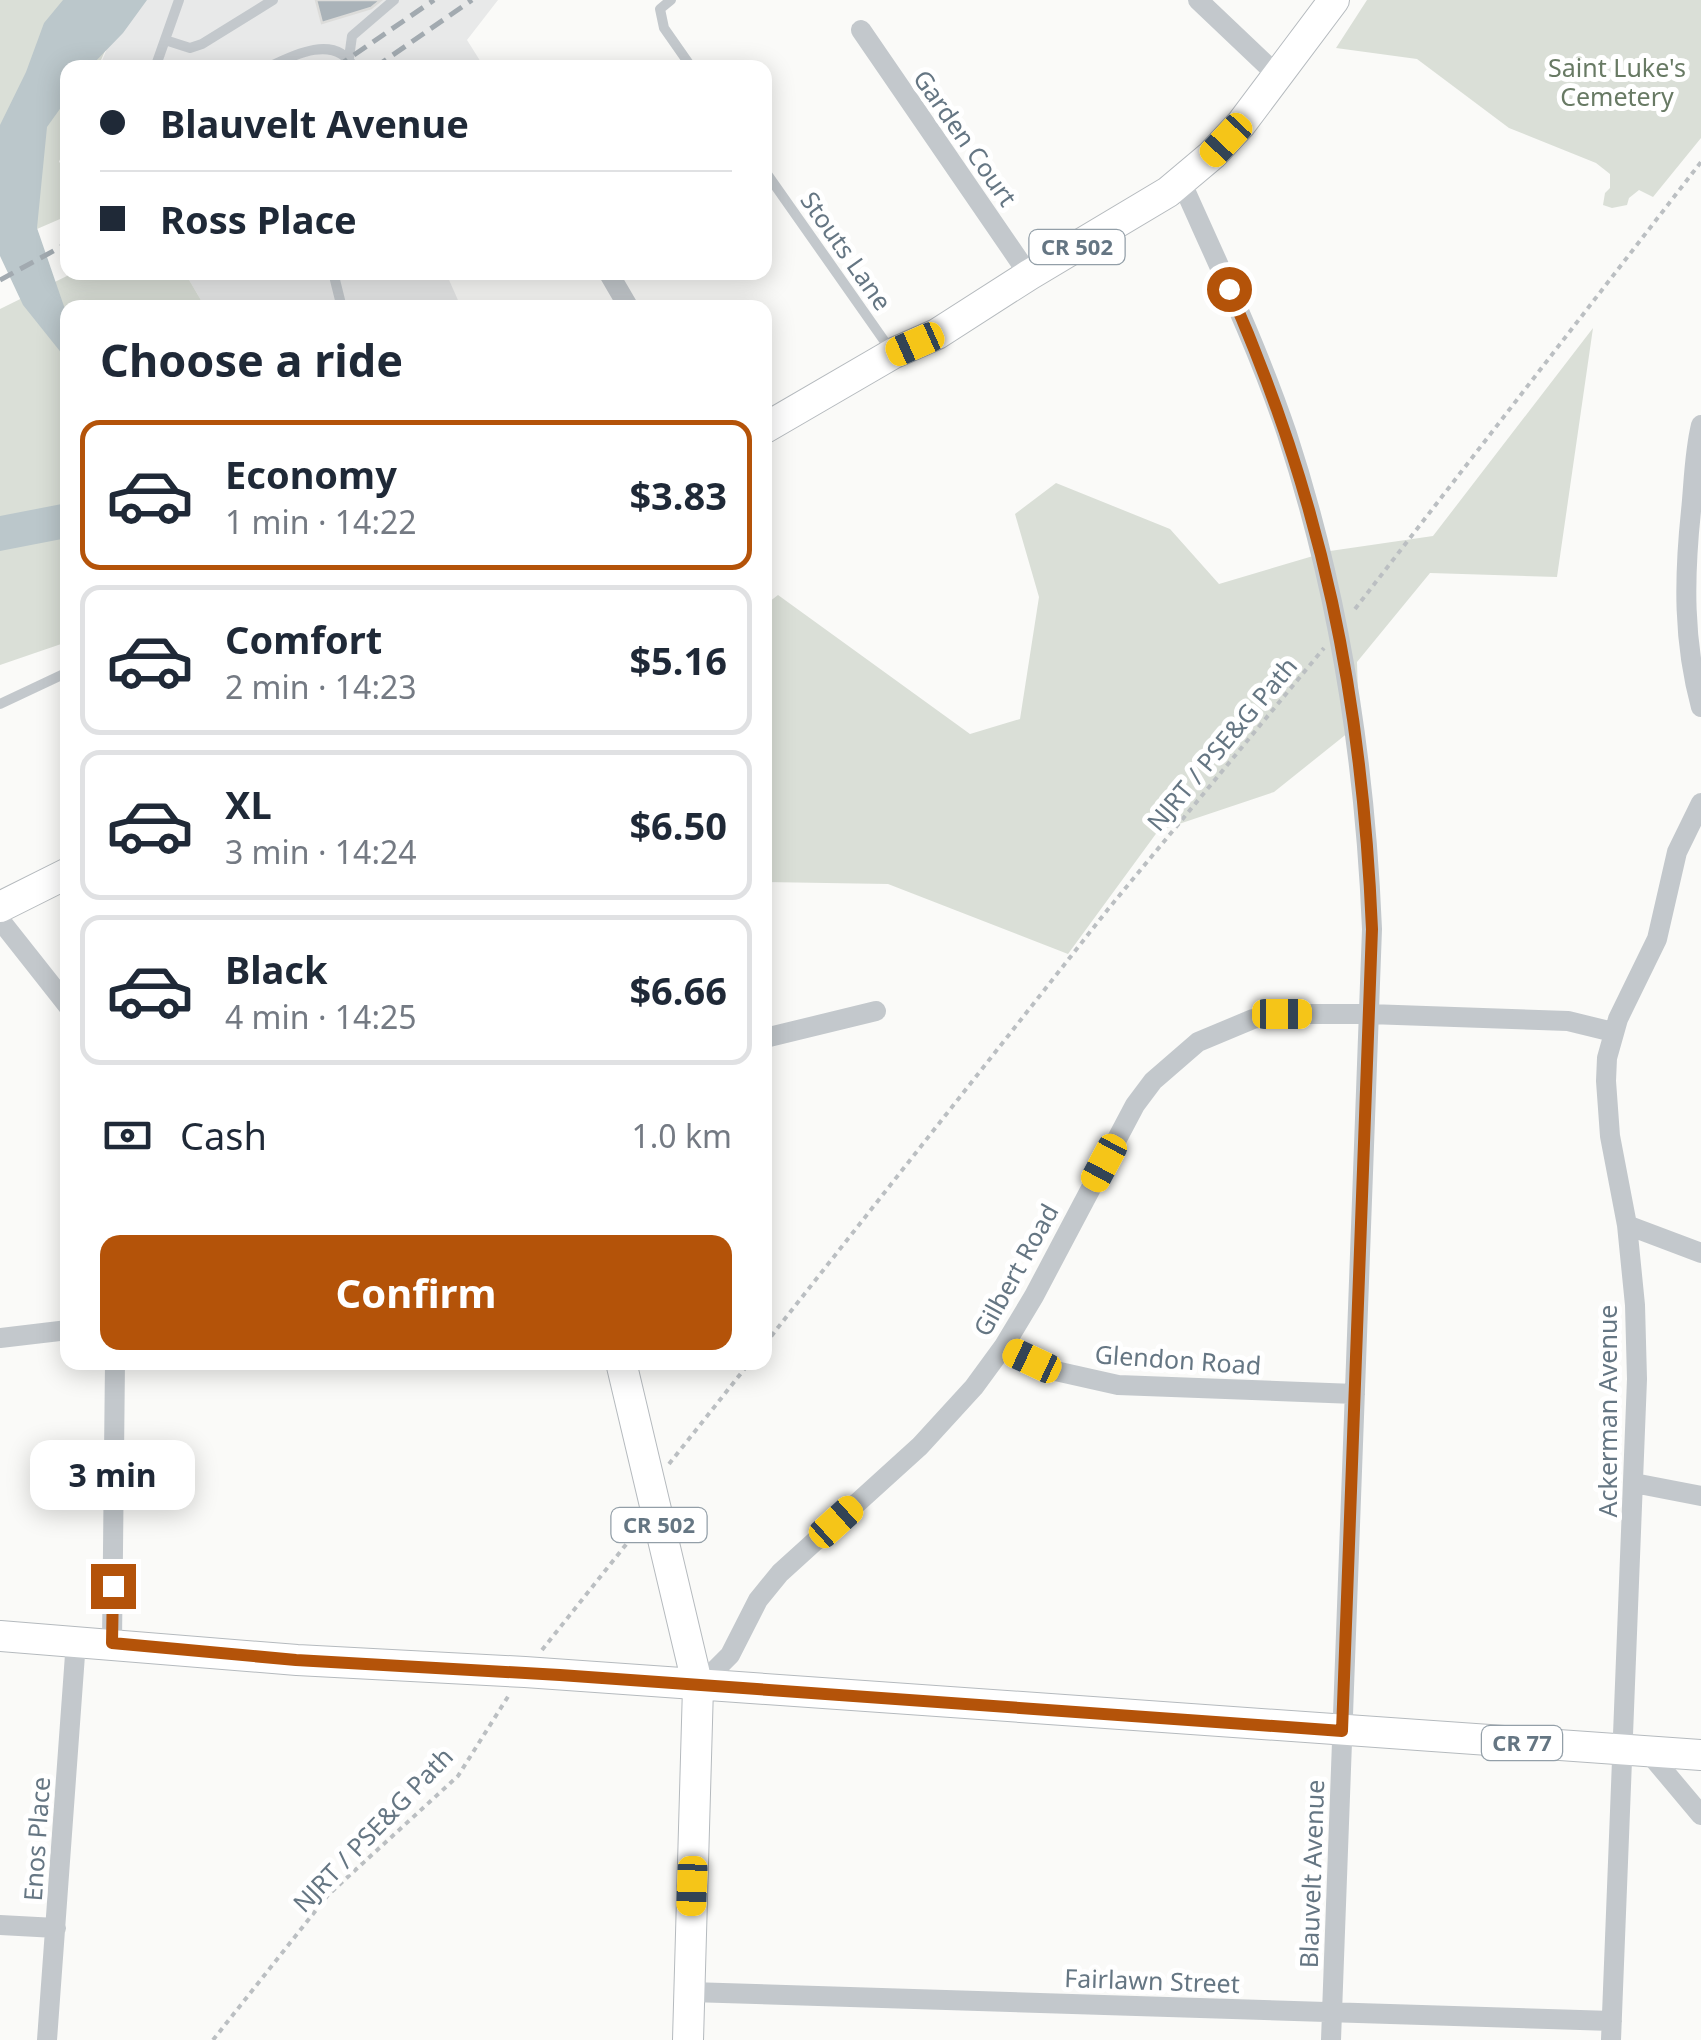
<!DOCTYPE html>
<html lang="en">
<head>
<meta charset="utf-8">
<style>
  :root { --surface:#fff; --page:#f2f2f3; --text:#1f2937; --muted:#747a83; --line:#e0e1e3; --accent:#b45309 }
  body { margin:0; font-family:"Noto Sans",sans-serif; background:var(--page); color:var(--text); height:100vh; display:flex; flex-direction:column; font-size:38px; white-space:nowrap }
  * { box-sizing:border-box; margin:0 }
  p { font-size:32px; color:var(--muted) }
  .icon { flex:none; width:55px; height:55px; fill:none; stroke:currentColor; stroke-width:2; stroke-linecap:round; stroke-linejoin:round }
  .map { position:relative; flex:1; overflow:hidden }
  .panel { position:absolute; left:60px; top:300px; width:712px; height:1070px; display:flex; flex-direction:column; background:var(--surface); border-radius:20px; box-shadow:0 5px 25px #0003 }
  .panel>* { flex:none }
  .guide { position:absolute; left:60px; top:60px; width:712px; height:220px; border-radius:20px; box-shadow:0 5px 25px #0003; display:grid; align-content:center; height:220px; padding:0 40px; background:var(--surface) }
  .end { position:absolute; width:45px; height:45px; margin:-22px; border:12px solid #b45309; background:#fff; box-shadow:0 0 0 5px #fff }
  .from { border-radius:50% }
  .bubble { position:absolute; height:70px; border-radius:20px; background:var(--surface); box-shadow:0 5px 25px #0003; font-size:32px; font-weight:700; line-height:70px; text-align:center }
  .car { position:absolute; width:30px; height:60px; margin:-30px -15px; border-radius:12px; box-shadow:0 0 8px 2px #0007; background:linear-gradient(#f5c518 24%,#345 0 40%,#f5c518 0 76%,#345 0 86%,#f5c518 0) }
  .guide b { display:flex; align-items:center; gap:35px; height:95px; font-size:38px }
  .guide b+b { border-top:2px solid var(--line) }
  .guide i { width:25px; height:25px; background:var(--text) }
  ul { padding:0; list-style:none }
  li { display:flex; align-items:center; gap:30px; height:150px; margin:0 20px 15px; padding:0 20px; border:5px solid var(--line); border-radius:20px }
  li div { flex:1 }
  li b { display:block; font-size:38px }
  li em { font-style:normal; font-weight:700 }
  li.selected { border-color:var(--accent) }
  li>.icon { width:90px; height:90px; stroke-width:1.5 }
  h2 { padding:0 40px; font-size:45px; line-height:120px }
  .pay { display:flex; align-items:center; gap:25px; height:110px; padding:0 40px; font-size:38px }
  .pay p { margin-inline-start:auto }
  .action { display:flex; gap:20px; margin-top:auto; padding:20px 40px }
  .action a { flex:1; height:115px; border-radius:20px; background:var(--accent); color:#fff; font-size:40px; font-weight:700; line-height:115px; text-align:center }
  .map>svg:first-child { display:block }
  .built { fill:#e8e9e9 }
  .green { fill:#dadfd7 }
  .water { fill:#bbc7cb }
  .building { fill:#aab3b9; stroke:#dcdcda; stroke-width:2.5 }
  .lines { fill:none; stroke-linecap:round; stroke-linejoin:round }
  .primary-casing { stroke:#b5babe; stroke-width:32 }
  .path { stroke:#bbbfc2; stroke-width:4; stroke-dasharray:5 5; stroke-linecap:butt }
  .service { stroke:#c3c8cc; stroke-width:10 }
  .minor { stroke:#c3c8cc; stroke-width:20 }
  .primary { stroke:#fff; stroke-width:30 }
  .rail { stroke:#a2aab0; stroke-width:5; stroke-dasharray:15 8; stroke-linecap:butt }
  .route { stroke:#b45309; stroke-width:12 }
  .labels { text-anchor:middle; stroke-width:10; stroke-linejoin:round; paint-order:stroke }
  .shield { fill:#fff; stroke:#939fa8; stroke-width:2.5 }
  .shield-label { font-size:22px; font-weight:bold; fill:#657683 }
  .park-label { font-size:25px; fill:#687a64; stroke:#fff }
  .street-label { font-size:25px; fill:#657683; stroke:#fff }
</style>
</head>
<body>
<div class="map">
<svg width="1701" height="2040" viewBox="0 0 1701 2040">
  <rect width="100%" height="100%" fill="#fafaf8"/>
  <path class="built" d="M127 0H498L467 40 484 67 99 68Z
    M185 273H446L461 307H205Z"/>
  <path class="green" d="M0 0H127L98 67 68 68 67 141 59 162 67 168V216L0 245Z
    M1367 0H1701V138L1653 197 1639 190 1629 198 1627 205 1612 208 1603 205 1605 193 1610 188V174L1596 163 1509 128 1417 59 1336 48Z
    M73 273H185L205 307 68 308 67 642 0 665V309Z
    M1593 328 1557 577 1430 573 1357 662 1359 724 1274 792 1158 831 1068 954 888 884 765 882V605L778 595 970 734 1020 719 1039 597 1015 514 1056 483 1170 529 1219 584 1330 551 1433 536Z"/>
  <path class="water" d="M63 0H147L123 33 90 67 68 68 67 99 47 127 37 228 67 315V360L23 305 0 256V125L26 72 44 23Z
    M67 503V538L0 551V516Z"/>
  <path class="building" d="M316 0H381L371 8 322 23Z"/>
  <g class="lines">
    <defs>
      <path id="primary" d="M765 428 894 353 937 334 1029 275 1168 192 1212 155 1241 124 1334 0
        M0 907 68 873
        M621 1362 698 1687 688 2040
        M0 1636 297 1660 525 1672 1701 1755"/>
    </defs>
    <use href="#primary" class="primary-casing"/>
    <path class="path" d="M1355 609 1701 162
      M765 1344 1109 908 1324 648
      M669 1464 750 1362
      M542 1650 636 1532
      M213 2040 328 1895 458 1776 509 1695"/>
    <path class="service" d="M671 0 660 9 664 28 692 68
      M165 40 190 48 202 44 273 0
      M349 58 352 36 394 0
      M155 68 179 0
      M267 68C293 55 336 33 354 68
      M765 171 890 349
      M333 272 342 308
      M0 704 68 672"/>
    <path class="minor" d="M1198 0 1278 76
      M861 30 1029 275
      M1181 181C1218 264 1258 348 1287 434 1340 596 1365 760 1372 929L1331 2040
      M608 272 629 308
      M1701 425C1694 454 1694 482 1691 511 1684 578 1683 641 1701 707
      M0 920 68 1006
      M765 1038 876 1011
      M1627 1225 1701 1253
      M0 1338 68 1330
      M1004 1346 1051 1370 1118 1385 1355 1394
      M1634 1483 1701 1496
      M112 1643 115 1362
      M698 1687 730 1655 758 1600 780 1573 920 1446 974 1387 1004 1346 1034 1296 1135 1105 1153 1081 1198 1042 1253 1019 1282 1014H1369L1568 1021 1613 1032
      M1648 1752 1701 1815
      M0 1925 56 1928
      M690 1992 1612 2021
      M47 2040 76 1641
      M1611 2040 1637 1379 1635 1305 1627 1225 1610 1136 1606 1081 1607 1058 1618 1019 1657 939 1677 852 1701 803"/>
    <use href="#primary" class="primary"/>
    <path class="rail" d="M335 68 434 0
      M374 68 472 0
      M0 280 68 243"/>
  </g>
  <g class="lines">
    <path class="route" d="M113 1586 112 1643 296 1660 560 1675 1342 1731 1372 929C1362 697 1323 502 1229 289"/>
  </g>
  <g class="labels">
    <g class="shield">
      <rect x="1029.5" y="230" width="95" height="34" rx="8"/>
      <rect x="611.5" y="1508" width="95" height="34" rx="8"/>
      <rect x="1482" y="1726" width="80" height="34" rx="8"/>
    </g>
    <g class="shield-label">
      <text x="1077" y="255">CR 502</text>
      <text x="659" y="1533">CR 502</text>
      <text x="1522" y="1751">CR 77</text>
    </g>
    <g class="park-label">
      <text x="1617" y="77">Saint Luke's<tspan x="1617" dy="29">Cemetery</tspan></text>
    </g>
    <g class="street-label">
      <text transform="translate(965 138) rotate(55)" y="9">Garden Court</text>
      <text transform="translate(846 251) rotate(55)" y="9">Stouts Lane</text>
      <text transform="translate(1222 744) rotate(-50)" y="9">NJRT / PSE&amp;G Path</text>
      <text transform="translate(1016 1270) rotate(-61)" y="9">Gilbert Road</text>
      <text transform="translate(1178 1360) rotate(4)" y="9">Glendon Road</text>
      <text transform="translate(1608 1411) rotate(-90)" y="9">Ackerman Avenue</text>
      <text transform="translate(373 1830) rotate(-46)" y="9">NJRT / PSE&amp;G Path</text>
      <text transform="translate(37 1839) rotate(-86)" y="9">Enos Place</text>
      <text transform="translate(1312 1874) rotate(-88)" y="9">Blauvelt Avenue</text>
      <text transform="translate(1152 1981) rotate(2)" y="9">Fairlawn Street</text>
    </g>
  </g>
</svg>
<i class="end from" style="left:1229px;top:289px"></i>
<i class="end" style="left:113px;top:1586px"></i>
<div class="bubble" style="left:30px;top:1440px;width:165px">3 min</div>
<i class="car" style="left:1226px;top:140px;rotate:223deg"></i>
<i class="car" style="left:915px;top:344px;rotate:246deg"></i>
<i class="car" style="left:1282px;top:1014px;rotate:90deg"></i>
<i class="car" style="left:1104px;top:1163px;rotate:208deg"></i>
<i class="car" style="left:1032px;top:1361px;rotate:295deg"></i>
<i class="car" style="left:836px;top:1522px;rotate:48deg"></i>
<i class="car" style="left:692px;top:1886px;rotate:182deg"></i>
<div class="guide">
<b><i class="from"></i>Blauvelt Avenue</b>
<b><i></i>Ross Place</b>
</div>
<section class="panel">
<h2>Choose a ride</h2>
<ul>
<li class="selected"><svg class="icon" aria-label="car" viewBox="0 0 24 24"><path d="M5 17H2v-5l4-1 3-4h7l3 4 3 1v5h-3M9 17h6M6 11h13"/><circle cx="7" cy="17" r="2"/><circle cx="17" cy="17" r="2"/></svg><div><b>Economy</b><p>1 min · 14:22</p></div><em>$3.83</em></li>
<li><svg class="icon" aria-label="car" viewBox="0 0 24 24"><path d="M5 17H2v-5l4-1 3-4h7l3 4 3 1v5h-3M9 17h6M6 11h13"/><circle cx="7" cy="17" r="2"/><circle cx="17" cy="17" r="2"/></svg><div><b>Comfort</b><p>2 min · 14:23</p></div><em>$5.16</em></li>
<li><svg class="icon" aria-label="car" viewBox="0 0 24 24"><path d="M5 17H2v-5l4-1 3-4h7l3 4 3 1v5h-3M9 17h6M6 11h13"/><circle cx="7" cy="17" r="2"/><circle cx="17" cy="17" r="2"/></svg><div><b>XL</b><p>3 min · 14:24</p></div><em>$6.50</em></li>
<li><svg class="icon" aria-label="car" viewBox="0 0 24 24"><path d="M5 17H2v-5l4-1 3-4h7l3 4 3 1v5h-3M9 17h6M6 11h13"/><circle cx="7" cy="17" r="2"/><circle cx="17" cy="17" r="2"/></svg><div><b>Black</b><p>4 min · 14:25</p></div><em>$6.66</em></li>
</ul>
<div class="pay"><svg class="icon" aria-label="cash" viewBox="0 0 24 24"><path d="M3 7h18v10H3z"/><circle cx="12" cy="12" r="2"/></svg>Cash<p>1.0 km</p></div>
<div class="action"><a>Confirm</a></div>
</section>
</div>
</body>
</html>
